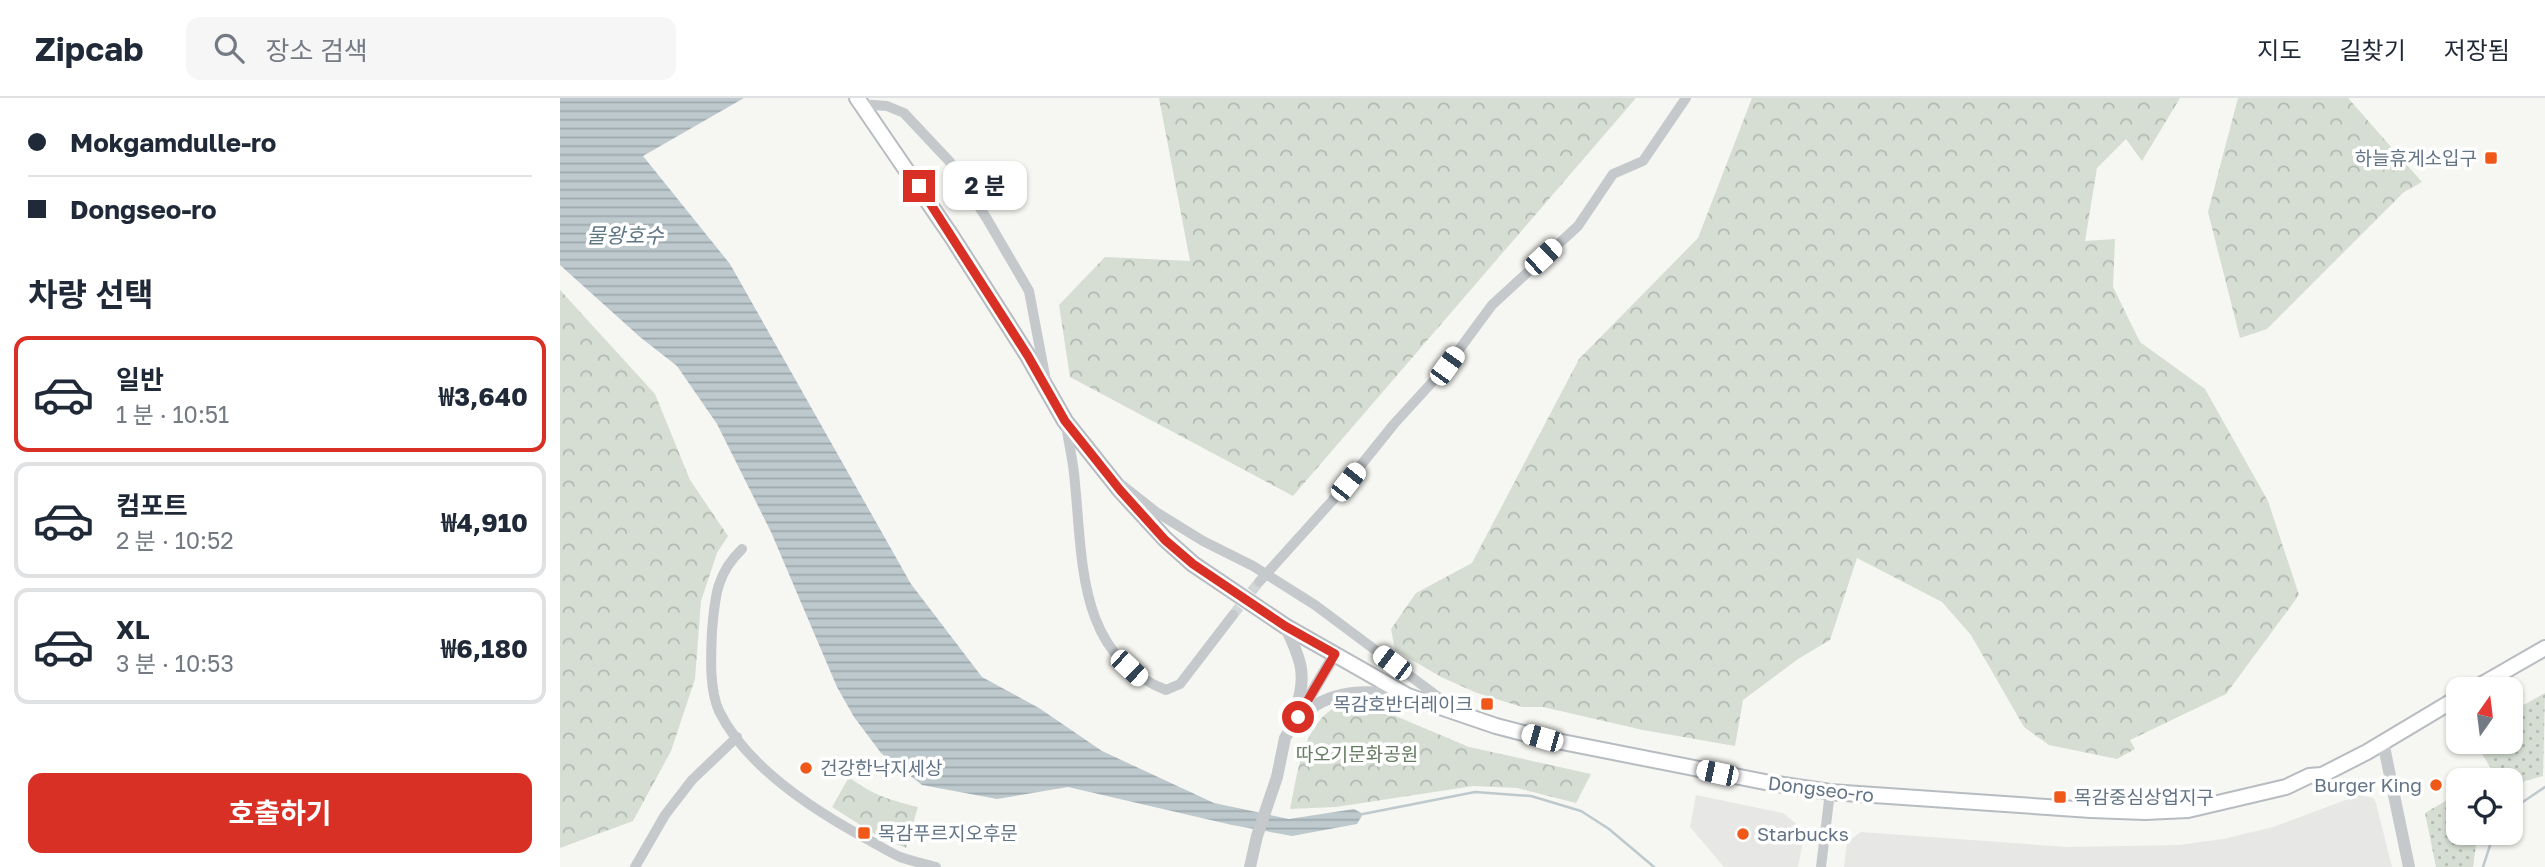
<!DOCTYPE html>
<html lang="ko">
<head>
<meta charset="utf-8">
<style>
  :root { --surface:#fff; --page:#f6f6f7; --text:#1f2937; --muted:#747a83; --line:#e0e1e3; --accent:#d93025 }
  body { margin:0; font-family:"Golos Text","Noto Sans KR",sans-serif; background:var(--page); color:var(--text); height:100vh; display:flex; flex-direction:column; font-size:26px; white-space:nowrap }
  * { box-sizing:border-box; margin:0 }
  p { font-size:23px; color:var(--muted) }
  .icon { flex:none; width:38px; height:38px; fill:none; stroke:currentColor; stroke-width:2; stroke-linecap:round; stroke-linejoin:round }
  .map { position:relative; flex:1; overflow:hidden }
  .drawer { display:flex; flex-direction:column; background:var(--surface); width:560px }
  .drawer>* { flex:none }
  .top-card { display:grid; align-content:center; height:154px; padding:0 28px; background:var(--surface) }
  .needle { width:46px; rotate:14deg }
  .buttons { position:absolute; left:1886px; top:579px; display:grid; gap:14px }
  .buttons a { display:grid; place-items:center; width:77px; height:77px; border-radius:14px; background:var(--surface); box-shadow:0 2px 5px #0004; font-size:35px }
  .end { position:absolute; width:32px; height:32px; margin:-16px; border:9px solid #d93025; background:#fff; box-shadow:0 0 0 4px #fff }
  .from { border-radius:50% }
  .bubble { position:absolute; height:49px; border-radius:14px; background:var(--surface); box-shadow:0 2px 5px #0004; font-size:23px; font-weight:700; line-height:49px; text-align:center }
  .car { position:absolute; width:21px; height:42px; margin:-21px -10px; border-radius:9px; box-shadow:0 0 5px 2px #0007; background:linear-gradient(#fff 24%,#345 0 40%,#fff 0 76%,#345 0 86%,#fff 0) }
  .top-card b { display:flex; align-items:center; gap:24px; height:66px; font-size:26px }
  .top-card b+b { border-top:2px solid var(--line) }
  .top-card i { width:18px; height:18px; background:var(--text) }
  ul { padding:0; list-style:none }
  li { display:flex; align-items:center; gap:21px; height:116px; margin:0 14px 10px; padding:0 14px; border:4px solid var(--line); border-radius:14px }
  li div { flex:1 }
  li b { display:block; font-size:26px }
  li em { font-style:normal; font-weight:700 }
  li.current { border-color:var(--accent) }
  li>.icon { width:63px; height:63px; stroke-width:1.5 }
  h2 { padding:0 28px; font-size:32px; line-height:84px }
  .cta { display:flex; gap:14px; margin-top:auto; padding:14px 28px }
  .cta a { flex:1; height:80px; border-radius:14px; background:var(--accent); color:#fff; font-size:28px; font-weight:700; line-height:80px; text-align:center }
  header { display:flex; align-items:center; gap:42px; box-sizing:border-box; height:98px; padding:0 35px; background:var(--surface); border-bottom:2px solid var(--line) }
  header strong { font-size:33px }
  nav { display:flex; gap:38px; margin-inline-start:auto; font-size:24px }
  .search { width:490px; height:63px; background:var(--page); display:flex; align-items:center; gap:18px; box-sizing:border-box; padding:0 24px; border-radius:14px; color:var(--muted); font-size:26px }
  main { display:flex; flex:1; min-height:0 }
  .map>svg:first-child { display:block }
  .built { fill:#e7e8e6 }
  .grass { fill:url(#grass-dots) }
  .forest { fill:url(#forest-crowns) }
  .water { fill:url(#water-rules) }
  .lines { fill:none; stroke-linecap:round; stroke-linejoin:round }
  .stream { stroke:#bec9ce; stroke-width:2.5 }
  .minor-tunnel { stroke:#d1d6d7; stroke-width:10; stroke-dasharray:10 5; stroke-linecap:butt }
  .secondary-casing { stroke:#b7bcc1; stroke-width:18 }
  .minor { stroke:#c5c9cc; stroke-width:10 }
  .tertiary { stroke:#c5c9cc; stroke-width:12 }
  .secondary { stroke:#fff; stroke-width:14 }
  .route { stroke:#d93025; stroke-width:9 }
  .poi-dot { fill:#f05819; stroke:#fff; stroke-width:2.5 }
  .labels { text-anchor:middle; stroke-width:7; stroke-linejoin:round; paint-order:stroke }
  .poi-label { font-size:19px; fill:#637486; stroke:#fff; text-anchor:start }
  .park-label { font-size:19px; fill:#667c62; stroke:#fff }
  .street-label { font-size:19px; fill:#637486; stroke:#fff }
  .water-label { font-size:21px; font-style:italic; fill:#5f7783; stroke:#fff }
</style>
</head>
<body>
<header>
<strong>Zipcab</strong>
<div class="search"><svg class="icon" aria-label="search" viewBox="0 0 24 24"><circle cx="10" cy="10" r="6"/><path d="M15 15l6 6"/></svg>장소 검색</div>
<nav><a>지도</a><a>길찾기</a><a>저장됨</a></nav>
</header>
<main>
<section class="drawer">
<div class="top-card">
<b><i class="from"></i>Mokgamdulle-ro</b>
<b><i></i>Dongseo-ro</b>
</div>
<h2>차량 선택</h2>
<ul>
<li class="current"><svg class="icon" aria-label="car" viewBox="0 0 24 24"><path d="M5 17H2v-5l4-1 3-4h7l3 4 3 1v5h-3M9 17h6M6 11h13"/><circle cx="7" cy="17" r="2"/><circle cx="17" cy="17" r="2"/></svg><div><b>일반</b><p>1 분 · 10:51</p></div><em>₩3,640</em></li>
<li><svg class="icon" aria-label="car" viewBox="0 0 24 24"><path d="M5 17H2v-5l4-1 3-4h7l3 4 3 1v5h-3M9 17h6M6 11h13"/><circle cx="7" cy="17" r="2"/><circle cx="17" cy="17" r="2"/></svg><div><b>컴포트</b><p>2 분 · 10:52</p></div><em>₩4,910</em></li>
<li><svg class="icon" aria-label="car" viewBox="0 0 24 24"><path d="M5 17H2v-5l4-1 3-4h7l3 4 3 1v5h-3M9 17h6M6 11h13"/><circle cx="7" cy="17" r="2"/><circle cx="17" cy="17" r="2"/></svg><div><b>XL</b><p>3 분 · 10:53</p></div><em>₩6,180</em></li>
</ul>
<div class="cta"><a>호출하기</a></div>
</section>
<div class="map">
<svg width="1985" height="769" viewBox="0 0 1985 769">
  <defs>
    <pattern id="grass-dots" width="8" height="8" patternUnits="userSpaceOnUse" patternTransform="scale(1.75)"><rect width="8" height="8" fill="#d6ded3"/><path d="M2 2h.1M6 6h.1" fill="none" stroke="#b1b9b1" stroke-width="1.8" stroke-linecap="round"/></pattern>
    <pattern id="forest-crowns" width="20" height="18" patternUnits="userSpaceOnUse" patternTransform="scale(1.75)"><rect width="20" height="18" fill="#d6ded3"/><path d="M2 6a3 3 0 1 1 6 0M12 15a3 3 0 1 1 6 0" fill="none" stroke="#b1b9b1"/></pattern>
    <pattern id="water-rules" width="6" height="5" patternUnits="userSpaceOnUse" patternTransform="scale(1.75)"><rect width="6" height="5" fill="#bec9ce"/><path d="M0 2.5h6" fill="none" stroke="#9ea8ad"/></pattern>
  </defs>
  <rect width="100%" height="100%" fill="#f6f6f2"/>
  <path class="built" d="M1136 697 1223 715 1238 727 1243 744 1238 769H1164L1130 729Z
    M1799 697 1813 700 1816 705 1832 769H1284L1287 744 1301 734 1507 749 1619 747 1663 741 1713 729Z"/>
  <path class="grass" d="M1985 595 1983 678 1965 683 1951 695V682H1919L1933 674 1915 644H1951V614Z
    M1899 695V735H1922L1916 747 1913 769H1876L1865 715Z"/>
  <path class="forest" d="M599 0H1076L733 398 510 279 499 207 545 159 630 163Z
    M1192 0H1620L1582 63 1566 41 1537 70 1525 143 1555 141 1553 189 1580 244 1645 291 1708 403 1739 497 1666 596 1570 642 1575 651 1557 661 1489 647 1464 629 1411 537 1382 504 1297 460 1270 542 1238 561 1183 602 1175 648 1083 632 983 609H962L917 595 881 579 835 552 831 531 856 495 912 465 1019 261 1138 140Z
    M1678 0H1788L1862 84 1844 94 1707 231 1680 240 1648 114Z
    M0 192 95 296 130 382 168 438 157 455 141 503 135 581 111 653 73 723 0 750Z
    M801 608 819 611 909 649 1031 676 1016 705 957 690 913 688 776 709 730 711C737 678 742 629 774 610 781 606 793 608 801 608Z
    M289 679C312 697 330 702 358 709L346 750 319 739 272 709Z"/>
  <path class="water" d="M0 0H184L83 58 170 166 351 486 422 579 479 610 542 653 654 705 729 721 794 711 803 716 797 726 732 738 672 727 508 689 437 701 362 687 321 655 294 619 277 589 211 434 157 326 117 268 80 239 0 167Z"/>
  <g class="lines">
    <path class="stream" d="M1951 712 1985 689
      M803 716 915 694 971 698 1021 713 1049 731 1094 769
      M1923 769 1934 735"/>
    <path class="minor-tunnel" d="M673 517 699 484"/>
    <defs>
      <path id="secondary" d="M297 0 392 139 468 258 505 323 560 392 605 441 633 466 725 528 848 598 936 628 982 640 1210 685 1270 694 1531 712 1585 714 1628 712 1726 689 1749 678 1762 677 1807 654 1899 599
        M1912 592 1985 550"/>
    </defs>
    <use href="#secondary" class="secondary-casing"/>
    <path class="minor" d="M300 6 327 8 344 15 390 64 427 121 469 193 486 283
      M506 327C509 347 514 366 515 386 523 465 518 558 606 592L620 586 673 517
      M563 388 596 414 643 443 693 468 755 507 893 610
      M182 451C156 476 155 499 152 533 151 557 149 591 159 613 186 668 255 713 307 741 318 747 329 754 340 759 352 763 364 766 376 769
      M699 484 772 403 834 326 887 268 932 207 1018 128 1053 76 1083 63 1126 0
      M75 769 105 717 132 682 177 639
      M1261 769 1270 694"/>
    <path class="tertiary" d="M725 528C741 561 748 578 735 613
      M741 620C767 590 809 592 845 597
      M1823 644 1849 769
      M690 769 697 738 717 679 725 640 775 556"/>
    <use href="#secondary" class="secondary"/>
  </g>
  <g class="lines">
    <path class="route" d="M359 88 468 258 505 323 560 392 605 442 633 466 725 528 775 556 738 619"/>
  </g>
  <g class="poi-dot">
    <rect x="1924" y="53" width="14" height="14" rx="3.5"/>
    <rect x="920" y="599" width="14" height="14" rx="3.5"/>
    <circle cx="246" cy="670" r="7"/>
    <circle cx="1876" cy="687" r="7"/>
    <rect x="1493" y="692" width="14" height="14" rx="3.5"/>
    <rect x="297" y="728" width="14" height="14" rx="3.5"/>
    <circle cx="1183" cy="736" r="7"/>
  </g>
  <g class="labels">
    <g class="poi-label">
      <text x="1917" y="67" text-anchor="end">하늘휴게소입구</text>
      <text x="913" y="613" text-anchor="end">목감호반더레이크</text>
      <text x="260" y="677">건강한낙지세상</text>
      <text x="1862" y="694" text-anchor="end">Burger King</text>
      <text x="1514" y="706">목감중심상업지구</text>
      <text x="318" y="742">목감푸르지오후문</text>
      <text x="1197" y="743">Starbucks</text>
    </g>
    <g class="park-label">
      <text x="797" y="663">따오기문화공원</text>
    </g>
    <g class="street-label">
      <text transform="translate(1261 691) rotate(7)" y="7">Dongseo-ro</text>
    </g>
    <g class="water-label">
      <text x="65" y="145">물왕호수</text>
    </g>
  </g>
</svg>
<div class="buttons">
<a><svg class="needle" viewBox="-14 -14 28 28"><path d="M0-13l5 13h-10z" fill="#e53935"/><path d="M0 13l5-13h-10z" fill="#747a83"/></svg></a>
<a><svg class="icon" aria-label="locate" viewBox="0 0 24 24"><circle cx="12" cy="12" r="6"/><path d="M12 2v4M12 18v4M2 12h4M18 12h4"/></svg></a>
</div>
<i class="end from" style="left:738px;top:619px"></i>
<i class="end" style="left:359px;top:88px"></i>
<div class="bubble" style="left:383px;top:63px;width:84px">2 분</div>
<i class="car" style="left:983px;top:159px;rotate:47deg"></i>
<i class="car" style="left:887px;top:268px;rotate:36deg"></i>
<i class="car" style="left:788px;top:384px;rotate:38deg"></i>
<i class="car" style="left:832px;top:565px;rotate:307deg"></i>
<i class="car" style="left:569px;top:570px;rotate:133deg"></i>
<i class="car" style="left:982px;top:640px;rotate:286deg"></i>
<i class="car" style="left:1157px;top:675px;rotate:282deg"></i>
</div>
</main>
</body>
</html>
